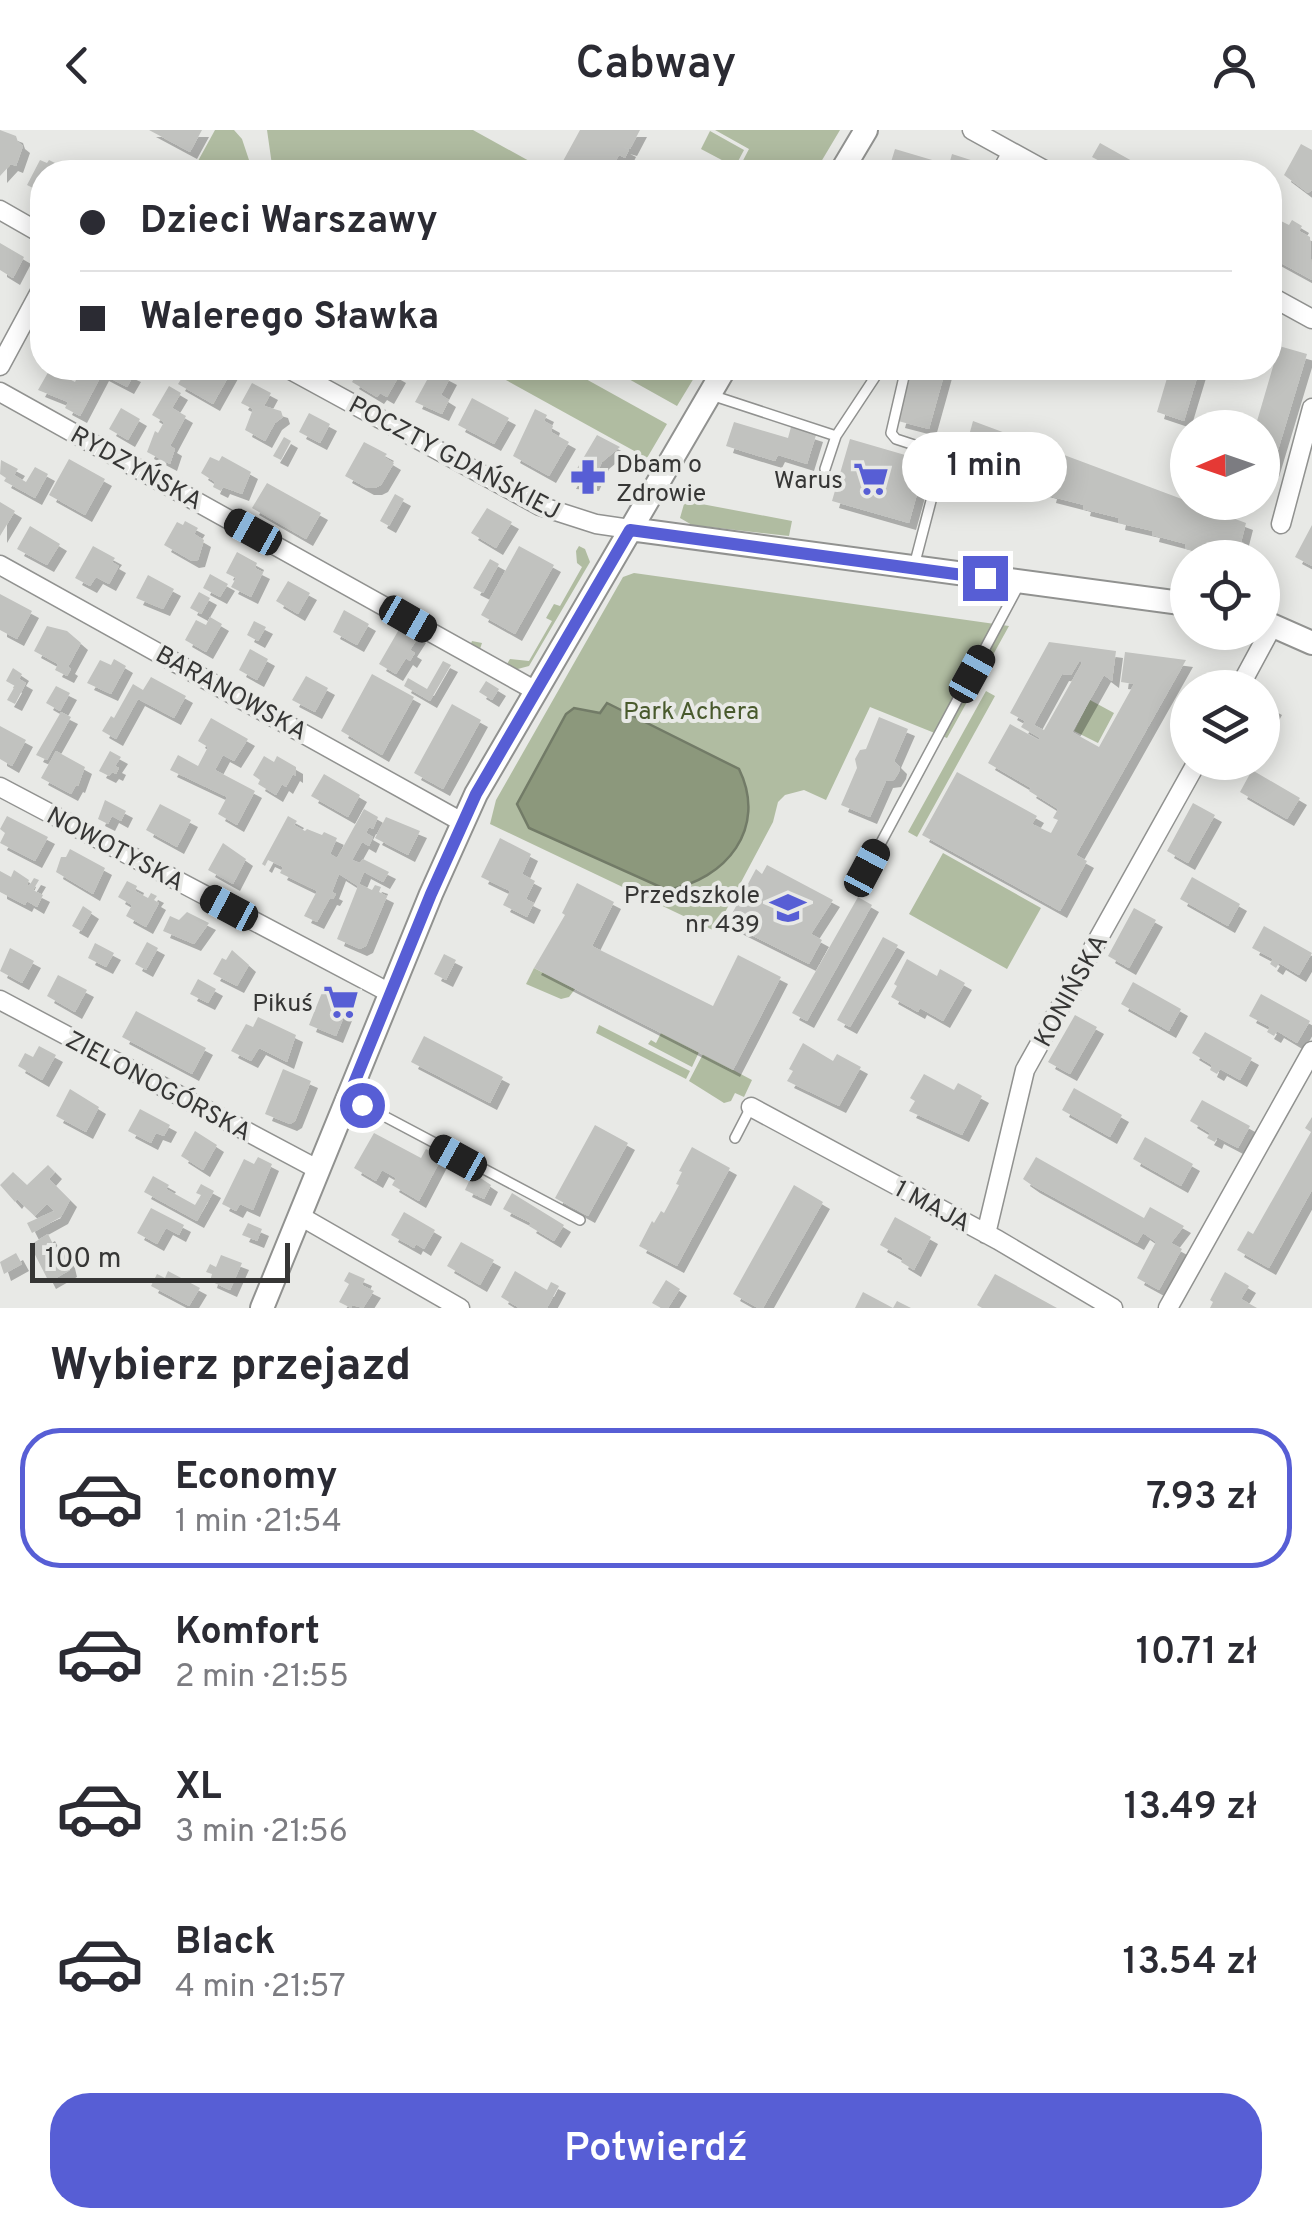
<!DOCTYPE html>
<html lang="pl">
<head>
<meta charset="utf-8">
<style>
  :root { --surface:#fff; --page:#f2f2f3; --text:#2b2b33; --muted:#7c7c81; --line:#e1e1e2; --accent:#575ed5 }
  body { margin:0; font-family:Overpass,sans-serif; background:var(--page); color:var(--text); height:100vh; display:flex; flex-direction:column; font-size:38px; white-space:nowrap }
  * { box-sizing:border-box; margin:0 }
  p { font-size:32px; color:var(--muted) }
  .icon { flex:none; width:55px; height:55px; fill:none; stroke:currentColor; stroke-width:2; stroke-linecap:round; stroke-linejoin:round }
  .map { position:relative; height:1178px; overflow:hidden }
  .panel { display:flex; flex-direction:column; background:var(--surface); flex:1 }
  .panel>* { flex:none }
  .top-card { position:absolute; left:30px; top:30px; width:1252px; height:220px; border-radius:40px; box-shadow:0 5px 25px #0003; display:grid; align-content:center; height:220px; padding:0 50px; background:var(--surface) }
  .needle { width:65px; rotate:268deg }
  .controls { position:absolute; left:1170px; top:280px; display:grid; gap:20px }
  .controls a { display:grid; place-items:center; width:110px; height:110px; border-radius:50%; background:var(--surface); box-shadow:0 5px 25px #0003; font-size:50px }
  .scale { position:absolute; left:30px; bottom:25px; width:260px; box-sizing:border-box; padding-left:10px; border:5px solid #363635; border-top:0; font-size:28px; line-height:35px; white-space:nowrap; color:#363635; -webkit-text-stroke:8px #e8e9e6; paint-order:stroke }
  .end { position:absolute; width:45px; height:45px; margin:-22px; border:12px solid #575ed5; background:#fff; box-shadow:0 0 0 5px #fff }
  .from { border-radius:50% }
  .bubble { position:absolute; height:70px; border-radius:35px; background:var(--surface); box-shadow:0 5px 25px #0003; font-size:32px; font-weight:600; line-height:70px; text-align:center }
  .car { position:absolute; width:30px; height:60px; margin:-30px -15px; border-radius:12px; box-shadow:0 0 8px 2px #0007; background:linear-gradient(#222 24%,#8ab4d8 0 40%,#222 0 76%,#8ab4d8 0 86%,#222 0) }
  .top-card b { display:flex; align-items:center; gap:35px; height:95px; font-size:38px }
  .top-card b+b { border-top:2px solid var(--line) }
  .top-card i { width:25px; height:25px; background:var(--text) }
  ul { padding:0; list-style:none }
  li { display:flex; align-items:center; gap:30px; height:140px; margin:0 20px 15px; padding:0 30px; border:5px solid transparent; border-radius:40px }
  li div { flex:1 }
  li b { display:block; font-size:38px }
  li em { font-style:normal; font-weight:600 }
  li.selected { border-color:var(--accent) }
  li>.icon { width:90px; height:90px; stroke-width:1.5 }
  h2 { padding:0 50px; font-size:45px; line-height:120px }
  .action { display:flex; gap:20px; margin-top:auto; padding:20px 50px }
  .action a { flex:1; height:115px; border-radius:40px; background:var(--accent); color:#fff; font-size:40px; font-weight:600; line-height:115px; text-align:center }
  header { display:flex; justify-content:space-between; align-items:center; height:130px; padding:0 50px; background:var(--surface); font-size:45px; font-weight:600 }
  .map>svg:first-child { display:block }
  .green { fill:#b0bca1 }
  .water { fill:#8c987c; stroke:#727b67; stroke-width:2.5 }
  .building { fill:#c1c2bf; fill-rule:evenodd; filter:url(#shadow) }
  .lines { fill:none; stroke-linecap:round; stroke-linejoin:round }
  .service-casing { stroke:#919290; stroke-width:12 }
  .minor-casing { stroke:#919290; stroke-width:21 }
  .tertiary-casing { stroke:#919290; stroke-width:26 }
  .service { stroke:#fff; stroke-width:9 }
  .minor { stroke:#fff; stroke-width:18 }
  .tertiary { stroke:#fff; stroke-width:22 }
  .route { stroke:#575ed5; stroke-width:12 }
  .labels { text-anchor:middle; stroke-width:8; stroke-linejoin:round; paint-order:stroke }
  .street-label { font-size:25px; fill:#363635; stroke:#e8e9e6 }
  .poi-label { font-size:25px; fill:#363635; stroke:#e8e9e6; text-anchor:end }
  .park-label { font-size:25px; fill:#495a2d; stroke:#e8e9e6 }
</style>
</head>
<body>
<header><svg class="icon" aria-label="back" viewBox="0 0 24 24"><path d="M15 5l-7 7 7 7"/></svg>Cabway<svg class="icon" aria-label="person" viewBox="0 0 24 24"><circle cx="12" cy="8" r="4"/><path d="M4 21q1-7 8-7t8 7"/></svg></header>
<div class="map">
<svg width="1312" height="1178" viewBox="0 0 1312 1178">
  <defs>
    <filter id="shadow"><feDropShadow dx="7" dy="7" stdDeviation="0" flood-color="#0004"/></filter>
  </defs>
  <rect width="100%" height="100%" fill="#e8e9e6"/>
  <path class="green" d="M215 0H234L242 9 253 42 193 40Z
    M267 0H473L549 42H273Z
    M715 0H840L815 42H737L749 19Z
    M710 1 744 20 735 37 701 19Z
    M484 238H566L667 294 647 328Z
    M609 238H700L677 276Z
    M691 372 792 391 789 406 692 395 680 388 684 374Z
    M579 416 585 419 590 432 529 536 514 540 470 516 472 511 482 513 480 519 507 534 510 529 529 531 552 491 546 488 554 474 560 476 582 437 577 433 576 421Z
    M634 443 1009 496 947 608 870 577 826 670 804 660 785 665 778 672 773 692 715 801 490 694 496 670 623 447Z
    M986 561 995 566 917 707 908 702Z
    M1090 570 1114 583 1098 613 1074 601Z
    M943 723 1041 778 1007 839 909 784Z
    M534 838 575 859 569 867 561 869 526 854Z
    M599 895 690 941 686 949 596 903Z
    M661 903 699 922 692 937 648 914 651 910 656 913Z
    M703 924 752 950 744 967 735 963 731 971 724 973 689 951Z"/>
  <path class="water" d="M607 573 739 639C768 698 726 750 667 760L529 698 517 674 566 584 574 578 600 583Z"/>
  <path class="building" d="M0 0 16 6 18 12 23 16 16 36 11 34 0 46Z
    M149 0H202L190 22Z
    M580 0H640L630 19 623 17 629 20 625 28 619 25 609 42H557Z
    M1100 13 1141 36 1138 42H1120L1092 27Z
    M1301 14 1312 20V60L1308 63 1284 45Z
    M895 19 949 35 952 24 977 32 974 42H888Z
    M40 30 47 33 49 30 73 42H42V68L35 64 37 60 27 55Z
    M1270 89 1276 92 1277 89 1289 95 1292 90 1302 96 1299 101 1310 107 1312 150 1270 127Z
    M0 113 24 127 13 148 0 140Z
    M1279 216 1307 224 1272 340 1262 337V298H1255Z
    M76 238H118L134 245 127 257 102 244 80 286 65 278 68 272 38 260 50 239 75 252 79 244 74 241Z
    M188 238H223L231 242 213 274 178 254Z
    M360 238H394L392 242 399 246 387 267 380 263 377 267 352 252Z
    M912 238H946L929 299 898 291Z
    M1170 238H1200L1184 291 1157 282Z
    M433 239 450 248 441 265 449 270 442 284 415 272Z
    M252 253 271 263 264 276 281 281 283 287 275 293 265 311 245 300 253 279 241 273Z
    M169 256 181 263 172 278 186 286 170 316 175 319 170 334 147 322 155 301 158 303 164 292 152 285Z
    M472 268 509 288 494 314 458 295Z
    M121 278 140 289 128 310 109 299Z
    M535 279 547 285 544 291 553 296 551 302 569 312 549 346 513 326Z
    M309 283 330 294 320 313 299 302Z
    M973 291 1246 393 1237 428H1220L1185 418 1186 414 1152 405 1153 401 1118 393 1119 388 1083 379 1084 375 1049 366 1050 362 1016 353 1017 350 962 331Z
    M734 292 788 308 791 297 816 305 807 334 778 325 775 331 726 316Z
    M597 305 620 317 602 332 592 354 569 352Z
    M284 307 291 311 281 330 273 326Z
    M850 309 912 327 924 339 909 393 832 371Z
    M364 312 387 324 384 327 394 333 381 355 375 358H367L345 346Z
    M222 326 251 342 242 364 223 357 221 361 213 357 215 352 201 343 210 327 219 331Z
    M69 329 105 349 85 385 49 365Z
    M1 330 18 339 14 345 26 352 35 337 48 344 35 368 4 351 6 348 0 344Z
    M267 353 321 383 306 409 252 378Z
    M395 364 404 369 389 396 380 391Z
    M0 372 15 381 0 406Z
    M487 378 512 392 496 418 471 403Z
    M185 391 198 398 194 404 204 410 198 430 192 431 164 415 177 392 183 395Z
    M1312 395V436L1295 427Z
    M30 396 60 414 47 435 17 419Z
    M93 416 115 428 112 432 119 436 109 454 96 447 90 456 75 448Z
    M519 416 554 435 515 504 481 485Z
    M237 422 257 433 255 438 263 442 251 467 231 457 236 448 226 443Z
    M490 429 499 434 483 463 473 458Z
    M210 444 228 454 220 467 203 458Z
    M148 445 174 459 163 479 136 468Z
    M288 451 310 463 298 484 276 471Z
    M199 462 210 468 201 484 190 478Z
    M0 464 32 481 17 509 0 500Z
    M344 480 369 494 357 515 333 502Z
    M210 487 222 494 206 522 185 510 196 490 206 495Z
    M254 491 266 497 258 511 247 505Z
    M47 496 67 501 81 513 68 537 71 539 67 546 55 540 58 534 34 521Z
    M401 496 419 506 410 520 415 523 410 531 406 528 396 544 379 534Z
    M1049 512 1116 521 1112 551 1104 545 1072 602 1099 617 1134 554 1121 552 1125 522 1186 530 1076 725 1087 731 1060 781 922 705 957 642 1037 686 1032 694 1051 703 1058 690 1053 688 1058 679 1029 661 1031 658 988 633 1010 594 1039 610 1040 608 1021 597 1025 591 1010 583ZM1080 530 1082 533 1044 600 1034 595 1062 544 1071 545Z
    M250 519 268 529 257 550 239 540Z
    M114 529 126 536 111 564 87 553 100 530 111 535Z
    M443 531 451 535 430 571 404 556 408 548 427 559Z
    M13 538 22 544 19 549 26 553 15 574 7 570 15 556 6 551Z
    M372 544 414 567 382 625 341 601Z
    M306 546 328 558 315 582 292 570Z
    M151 547 186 566 174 588 138 569 116 609 102 601 111 586 114 588 133 554 143 560Z
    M486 551 499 559 492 570 479 562Z
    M56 556 70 563 60 581 46 573Z
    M1262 571 1275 578 1262 602Z
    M452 574 481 590 443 659 414 643Z
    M61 582 71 587 47 630 36 625Z
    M879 587 908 599 894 631 900 637 899 642 894 650 886 651 870 687 841 675 857 638 855 629 860 620 866 619Z
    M211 588 248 609 234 631 223 625 215 640 255 661 237 695 218 684 227 667 170 640 178 625 198 636 208 617 198 611Z
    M0 596 26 610 12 636 0 629Z
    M56 621 85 637 78 656 76 655 71 664 41 648Z
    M110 621 121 627 115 636 119 638 116 644 112 642 109 646 99 641Z
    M264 626 274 632 277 626 296 637V646L293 644 286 657 282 654 276 665 258 654 260 650 253 645Z
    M1252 640 1300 668 1287 689 1240 662Z
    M324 644 360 665 348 687 311 666Z
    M105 670 126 681 121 691 112 686 108 694 98 689Z
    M1193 673 1215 685 1188 733 1167 721Z
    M160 674 191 690 177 717 146 700Z
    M364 679 378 687 373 699 369 697 366 703 373 707 369 716 362 712 352 730 360 733 363 729 389 742 383 752 364 742 359 754 372 760 375 755 381 757 379 762 387 766 366 816 360 819 337 809 358 756 339 744 332 762 336 764 333 769 330 768 317 792 304 786 317 761 280 743 283 737 268 730 265 736 262 734 288 686 297 691 294 695 305 701 307 699 322 705 324 702 337 708 330 724 337 728Z
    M7 686 48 707 35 731 0 713 5 703 0 699Z
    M386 687 420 701 408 725 375 708Z
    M500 708 531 724 522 744 535 751 526 769 534 773 527 787 503 775 510 761 481 747Z
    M223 713 246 729 233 754 208 740Z
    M70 719 105 738 93 764 56 742 61 727H66Z
    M767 735 833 770 811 804 822 810 809 834 727 793 756 739 762 744Z
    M14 740 29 750 27 755 29 756 34 748 39 750 33 760 43 765 37 777 27 771 25 775 0 762V741L11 747Z
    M1192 747 1240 774 1228 796 1180 769Z
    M127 751 137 756 135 761 148 768 151 763 157 766 154 770 159 773 146 797 126 786 132 775 118 767Z
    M577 753 614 772 592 816 713 876 738 825 781 847 733 940 534 838 565 785 562 783Z
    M858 767 872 775 807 891 792 883Z
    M83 776 92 782 81 801 72 796Z
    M1134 778 1156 790 1129 838 1108 826Z
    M187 782 209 793 194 814 163 801 170 786 179 790Z
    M1264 796 1312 823 1299 845 1279 833 1276 838 1270 834 1273 829 1252 818Z
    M883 807 898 815 850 897 837 890Z
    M147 812 158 818 146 840 135 834Z
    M95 813 114 823 106 837 88 828Z
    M10 818 34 831 22 853 0 841Z
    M232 820 249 835 237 856 213 844 222 828 226 830Z
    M444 824 456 830 446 850 434 844Z
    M907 829 937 846 940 839 965 853 943 891 920 878 918 882 891 867 897 856 894 854Z
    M58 845 87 860 75 882 47 866Z
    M198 849 216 859 208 873 190 864Z
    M1133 852 1181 879 1169 901 1121 874Z
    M325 855 346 867 349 874 336 906 309 895Z
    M1261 864 1310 891 1297 913 1277 901 1274 906 1267 902 1270 897 1249 886Z
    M136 881 206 918 192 944 122 907Z
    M1075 885 1097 897 1070 944 1048 932Z
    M258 887 296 905 287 932 259 918 251 931 231 921 246 894 253 897Z
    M1205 902 1252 928 1240 950 1220 939 1217 944 1210 940 1212 935 1192 923Z
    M424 906 503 947 490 973 411 932Z
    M803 913 833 931 837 924 861 937 839 976 787 951 793 941 789 939Z
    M39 916 56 925 42 950 18 936 25 923 33 927Z
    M283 939 311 951 295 991 290 994 265 984Z
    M924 944 954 960 958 953 982 966 962 1005 909 981 915 971 910 968Z
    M1074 958 1122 985 1110 1007 1062 980Z
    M70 959 99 977 86 1002 56 986Z
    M1202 970 1250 996 1238 1018 1217 1007 1215 1012 1207 1008 1210 1003 1190 991Z
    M140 979 170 995 164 1006 156 1003 151 1013 128 1001Z
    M1312 987V1060L1269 1138 1237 1120 1248 1101 1253 1104 1311 1002 1305 998Z
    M595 995 628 1013 588 1086 555 1068Z
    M195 1001 217 1015 203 1040 181 1026Z
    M374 1003 421 1028 426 1019 442 1027 419 1071 392 1055 396 1048 382 1040 376 1051 354 1038Z
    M1145 1007 1193 1034 1181 1056 1133 1029Z
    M692 1017 730 1038 677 1136 639 1116 652 1091 654 1093 661 1081 664 1083 679 1055 676 1054 682 1042 679 1041Z
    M258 1027 272 1034 253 1080 240 1074 236 1081 222 1074 244 1029 254 1034Z
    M1036 1027 1144 1088 1150 1077 1184 1096 1171 1113 1182 1119 1159 1160 1137 1148 1156 1112 1143 1103 1137 1113 1033 1056 1023 1049Z
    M48 1035 55 1042 49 1049 70 1070 61 1087 32 1103 27 1093 54 1081 47 1074 35 1086 17 1069 15 1072 0 1055 13 1042 27 1055Z
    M473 1043 491 1055 484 1069 465 1060Z
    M153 1046 169 1055 166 1059 195 1075 201 1065 196 1063 201 1054 214 1061 197 1091 144 1062Z
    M794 1055 823 1072 763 1178H758L733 1164Z
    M512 1063 564 1095 554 1111 529 1096 531 1093 503 1079Z
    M151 1078 184 1095 179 1105 166 1098 157 1114 137 1103Z
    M404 1082 435 1100 424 1119 416 1114 414 1118 391 1105Z
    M895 1087 931 1107 914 1140 901 1132 903 1128 880 1115Z
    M248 1093 262 1099 257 1111 242 1105Z
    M48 1104 55 1118 62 1124 66 1123 70 1140 49 1152 30 1115Z
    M461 1112 494 1130 480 1155 447 1136Z
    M16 1123 22 1134 4 1144 0 1132Z
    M221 1125 242 1133 230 1160 210 1151 212 1144 206 1142 210 1134 216 1137Z
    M168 1141 200 1158 189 1176 151 1156 157 1144 165 1148Z
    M515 1141 547 1160 551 1152 559 1156 547 1178H519L501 1167Z
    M349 1142 365 1149 362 1155 374 1161 363 1178 352 1175 351 1178 339 1172 349 1154 344 1151Z
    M1225 1142 1249 1156 1241 1169 1257 1178H1210L1213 1172 1210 1170Z
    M995 1144 1057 1178H982L977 1175Z
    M666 1150 680 1159 668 1178H661L652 1173Z
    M863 1162 893 1178 897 1171 911 1178H855Z"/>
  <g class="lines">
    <defs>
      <path id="service" d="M996 42 1008 20
        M906 238 891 303 896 309 939 323 937 348 914 436
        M711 265 836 306
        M825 339 836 306 881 238
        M861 750 1020 453
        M348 967 580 1090
        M735 1008 751 977"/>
      <path id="minor" d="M972 0 1048 42
        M0 80 42 104
        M1270 166 1312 189
        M0 236 42 158
        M287 238 540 376 596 394 630 399
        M0 262 536 561
        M1281 394 1312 278
        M0 435 462 692
        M1239 558 1273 495
        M0 657 390 863
        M0 870 319 1040
        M751 977 998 1110 1113 1178
        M300 1086 460 1178
        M986 1104 1025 940 1197 632
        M1168 1178 1312 921"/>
      <path id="tertiary" d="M841 42 866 0
        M630 399 1188 474
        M1262 491 1312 513
        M262 1178 431 764 476 664 725 238"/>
    </defs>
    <use href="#service" class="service-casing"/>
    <use href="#minor" class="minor-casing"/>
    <use href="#tertiary" class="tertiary-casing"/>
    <use href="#service" class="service"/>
    <use href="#minor" class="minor"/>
    <use href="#tertiary" class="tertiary"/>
  </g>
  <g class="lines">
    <path class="route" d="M362 975 348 968 431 764 476 664 630 400 985 448"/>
  </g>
  <defs>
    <symbol id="pharmacy-bare" viewBox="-9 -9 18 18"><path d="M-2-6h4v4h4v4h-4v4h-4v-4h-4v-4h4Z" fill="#575ed5" stroke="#e8e9e6" stroke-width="2.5" paint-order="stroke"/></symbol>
    <symbol id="supermarket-bare" viewBox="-9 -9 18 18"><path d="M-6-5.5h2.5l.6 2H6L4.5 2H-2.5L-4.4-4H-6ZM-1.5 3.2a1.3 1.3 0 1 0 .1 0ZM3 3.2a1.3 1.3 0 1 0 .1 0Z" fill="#575ed5" stroke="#e8e9e6" stroke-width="2.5" paint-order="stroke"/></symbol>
    <symbol id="school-bare" viewBox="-9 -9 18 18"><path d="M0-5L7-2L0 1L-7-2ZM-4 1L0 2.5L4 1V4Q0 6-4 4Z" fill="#575ed5" stroke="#e8e9e6" stroke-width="2.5" paint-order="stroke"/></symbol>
  </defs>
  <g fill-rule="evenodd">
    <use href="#pharmacy-bare" x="563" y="322" width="50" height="50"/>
    <use href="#supermarket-bare" x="846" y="324" width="50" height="50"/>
    <use href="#school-bare" x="763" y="753" width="50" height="50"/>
    <use href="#supermarket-bare" x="316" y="847" width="50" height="50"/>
  </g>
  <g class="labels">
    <g class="street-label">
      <text transform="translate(455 327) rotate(28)" y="9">POCZTY GDAŃSKIEJ</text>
      <text transform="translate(137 337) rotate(29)" y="9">RYDZYŃSKA</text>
      <text transform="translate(232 562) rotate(29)" y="9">BARANOWSKA</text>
      <text transform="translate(116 718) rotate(28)" y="9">NOWOTYSKA</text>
      <text transform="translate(1070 860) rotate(-61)" y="9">KONIŃSKA</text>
      <text transform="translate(159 955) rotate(28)" y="9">ZIELONOGÓRSKA</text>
      <text transform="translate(933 1075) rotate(28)" y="9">1 MAJA</text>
    </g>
    <g class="poi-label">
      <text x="616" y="342" text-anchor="start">Dbam o<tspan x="616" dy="29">Zdrowie</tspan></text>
      <text x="843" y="358">Warus</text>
      <text x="760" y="773">Przedszkole<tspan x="760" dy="29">nr 439</tspan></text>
      <text x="313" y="881">Pikuś</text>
    </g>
    <g class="park-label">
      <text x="691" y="589">Park Achera</text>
    </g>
  </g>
</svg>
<div class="controls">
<a><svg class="needle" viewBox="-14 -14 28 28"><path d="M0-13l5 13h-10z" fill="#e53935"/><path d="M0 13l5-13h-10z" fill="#7c7c81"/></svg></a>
<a><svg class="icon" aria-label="locate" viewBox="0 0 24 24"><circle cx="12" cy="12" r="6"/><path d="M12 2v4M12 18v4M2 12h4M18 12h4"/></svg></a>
<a><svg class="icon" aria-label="layers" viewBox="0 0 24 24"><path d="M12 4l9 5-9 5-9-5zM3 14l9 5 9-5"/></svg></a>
</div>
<div class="scale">100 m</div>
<i class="end from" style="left:362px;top:975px"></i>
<i class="end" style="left:985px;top:448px"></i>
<div class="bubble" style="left:902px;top:302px;width:165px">1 min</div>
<i class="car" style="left:253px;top:402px;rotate:299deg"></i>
<i class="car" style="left:408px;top:489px;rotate:120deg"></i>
<i class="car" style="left:972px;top:544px;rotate:29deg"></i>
<i class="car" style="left:867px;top:738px;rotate:28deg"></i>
<i class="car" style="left:229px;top:778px;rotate:298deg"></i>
<i class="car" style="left:458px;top:1028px;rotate:299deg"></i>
<div class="top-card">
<b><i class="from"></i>Dzieci Warszawy</b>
<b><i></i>Walerego Sławka</b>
</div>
</div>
<section class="panel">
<h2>Wybierz przejazd</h2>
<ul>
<li class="selected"><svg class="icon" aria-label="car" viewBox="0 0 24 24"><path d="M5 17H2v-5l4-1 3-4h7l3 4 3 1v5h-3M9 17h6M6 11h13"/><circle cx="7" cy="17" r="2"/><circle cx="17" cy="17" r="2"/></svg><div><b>Economy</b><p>1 min · 21:54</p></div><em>7.93 zł</em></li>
<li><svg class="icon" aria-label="car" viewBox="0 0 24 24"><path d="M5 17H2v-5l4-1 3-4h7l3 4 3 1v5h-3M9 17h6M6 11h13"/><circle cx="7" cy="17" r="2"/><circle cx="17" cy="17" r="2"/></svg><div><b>Komfort</b><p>2 min · 21:55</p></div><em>10.71 zł</em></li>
<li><svg class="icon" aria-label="car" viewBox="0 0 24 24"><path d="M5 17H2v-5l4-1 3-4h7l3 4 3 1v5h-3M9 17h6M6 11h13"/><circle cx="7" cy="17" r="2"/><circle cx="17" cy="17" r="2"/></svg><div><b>XL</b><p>3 min · 21:56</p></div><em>13.49 zł</em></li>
<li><svg class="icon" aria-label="car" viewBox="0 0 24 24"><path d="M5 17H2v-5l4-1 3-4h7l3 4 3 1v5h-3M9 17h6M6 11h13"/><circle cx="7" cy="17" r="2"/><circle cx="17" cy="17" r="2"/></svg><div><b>Black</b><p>4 min · 21:57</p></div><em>13.54 zł</em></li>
</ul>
<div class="action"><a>Potwierdź</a></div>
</section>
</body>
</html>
